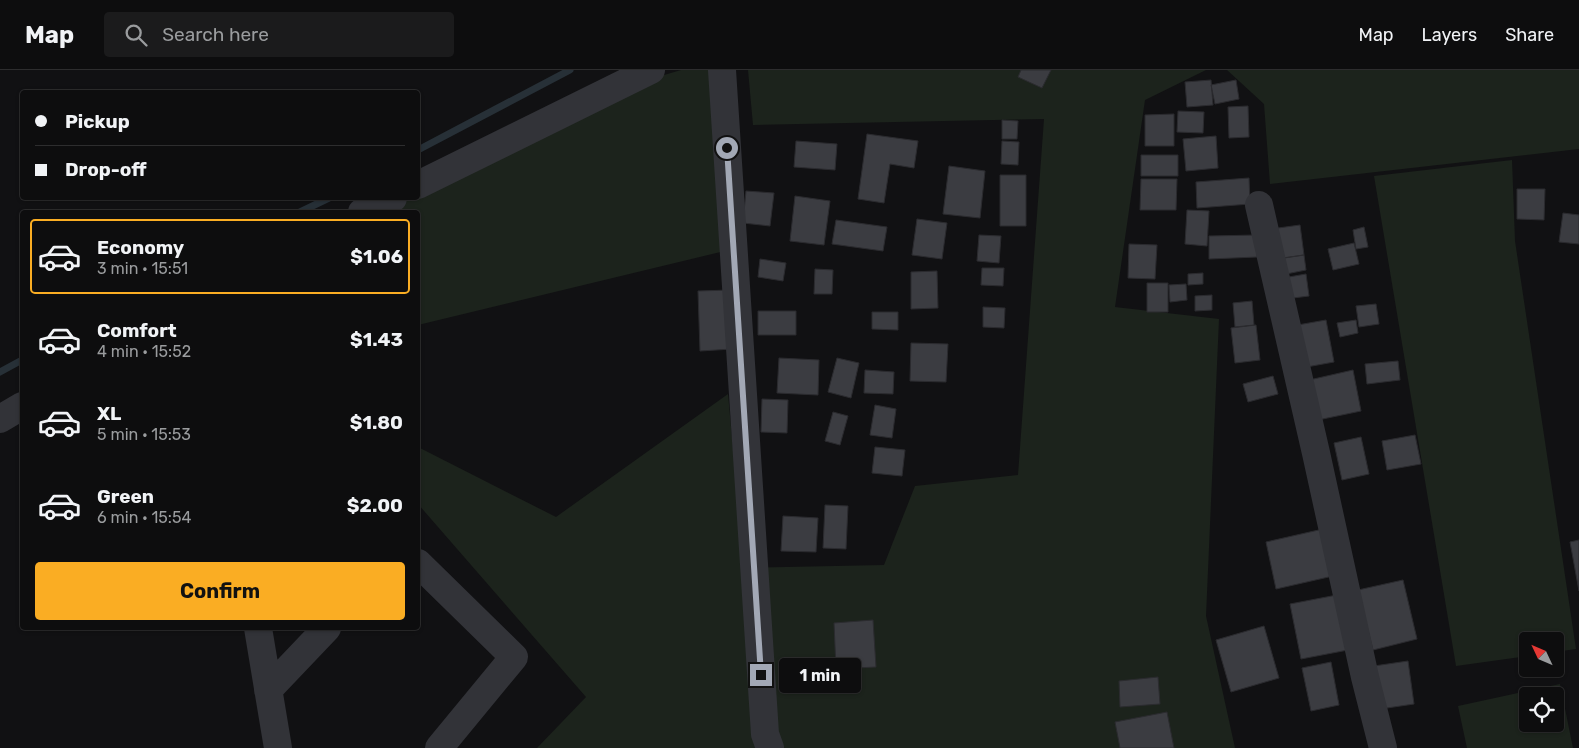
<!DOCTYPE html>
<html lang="en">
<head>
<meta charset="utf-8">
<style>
  :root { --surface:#0d0d0e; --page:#1b1b1c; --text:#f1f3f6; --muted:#9a9c9e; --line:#2d2d2e; --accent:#faad23 }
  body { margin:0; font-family:Rubik,sans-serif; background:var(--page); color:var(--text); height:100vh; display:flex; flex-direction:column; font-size:19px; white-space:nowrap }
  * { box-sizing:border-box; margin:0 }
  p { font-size:16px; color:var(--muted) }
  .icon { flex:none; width:28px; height:28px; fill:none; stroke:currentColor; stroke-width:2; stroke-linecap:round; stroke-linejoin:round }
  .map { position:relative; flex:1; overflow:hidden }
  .details { position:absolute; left:20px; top:140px; width:400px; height:420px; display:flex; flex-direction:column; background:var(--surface); border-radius:5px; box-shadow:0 1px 4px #0004,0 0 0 1px var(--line) }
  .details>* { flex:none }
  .hud { position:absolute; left:20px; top:20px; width:400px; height:110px; border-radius:5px; box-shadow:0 1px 4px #0004,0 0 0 1px var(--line); display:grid; align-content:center; height:110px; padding:0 15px; background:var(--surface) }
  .needle { width:32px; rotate:314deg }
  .buttons { position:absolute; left:1519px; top:562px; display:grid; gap:10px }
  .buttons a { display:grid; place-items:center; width:45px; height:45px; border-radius:5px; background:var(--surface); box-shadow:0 1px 4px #0004,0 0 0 1px var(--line); font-size:25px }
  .end { position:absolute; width:22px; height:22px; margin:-11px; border:6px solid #a2a8b5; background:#111; box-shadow:0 0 0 2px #111 }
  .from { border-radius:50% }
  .bubble { position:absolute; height:35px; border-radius:5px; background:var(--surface); box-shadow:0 1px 4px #0004,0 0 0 1px var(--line); font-size:16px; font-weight:700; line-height:35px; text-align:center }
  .hud b { display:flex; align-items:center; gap:18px; height:48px; font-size:19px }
  .hud b+b { border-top:1px solid var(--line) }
  .hud i { width:12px; height:12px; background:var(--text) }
  ul { padding:9px 0 0; list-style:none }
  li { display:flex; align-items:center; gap:15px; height:75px; margin:0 10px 8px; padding:0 5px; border:2px solid transparent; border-radius:5px }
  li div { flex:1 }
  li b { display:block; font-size:19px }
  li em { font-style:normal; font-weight:700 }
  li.current { border-color:var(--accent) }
  li>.icon { width:45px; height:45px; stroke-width:1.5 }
  .primary-button { display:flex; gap:10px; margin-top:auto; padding:10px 15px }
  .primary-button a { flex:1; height:58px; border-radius:5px; background:var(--accent); color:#111; font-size:20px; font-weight:700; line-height:58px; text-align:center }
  header { display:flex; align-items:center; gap:30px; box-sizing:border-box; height:70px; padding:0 25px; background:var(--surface); border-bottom:1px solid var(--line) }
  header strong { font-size:24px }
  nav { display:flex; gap:28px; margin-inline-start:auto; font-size:18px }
  .search { width:350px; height:45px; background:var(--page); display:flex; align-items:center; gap:12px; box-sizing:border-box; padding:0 18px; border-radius:5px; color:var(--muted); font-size:19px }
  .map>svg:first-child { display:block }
  .green { fill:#1c231c; fill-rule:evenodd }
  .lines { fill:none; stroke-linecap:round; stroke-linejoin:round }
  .stream { stroke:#273037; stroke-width:7 }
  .building { fill:#3b3c41; stroke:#2b2b2f }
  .minor { stroke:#323338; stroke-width:28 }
  .route { stroke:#a2a8b5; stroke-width:6 }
</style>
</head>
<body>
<header>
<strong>Map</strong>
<div class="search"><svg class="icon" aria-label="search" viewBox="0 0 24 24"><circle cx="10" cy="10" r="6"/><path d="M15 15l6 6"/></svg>Search here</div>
<nav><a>Map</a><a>Layers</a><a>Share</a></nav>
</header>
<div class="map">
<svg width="1579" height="678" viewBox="0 0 1579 678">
  <rect width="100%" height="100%" fill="#111113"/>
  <path class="green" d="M681 0H727L737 178 418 255V142H382L405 128H418L539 42Z
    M748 0H1206L1145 30 1115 237 1219 249 1206 546 1235 678H537L586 627 418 434V377L556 447 728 324 744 498 884 495 915 416 1018 405 1044 49 753 55Z
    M1227 0H1579V79L1270 114 1264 34Z
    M1512 90 1515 171 1576 579 1555 582V571H1528L1527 586 1456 596 1374 106Z
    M1560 614 1573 678H1467L1458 636ZM1555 626V654H1528V626Z"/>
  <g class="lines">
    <path class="stream" d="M418 80 570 0
      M300 142 329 128
      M0 302 22 290"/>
  </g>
  <path class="building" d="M1021 0H1051L1042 18 1018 7Z
    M1211 10 1213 35 1187 37 1185 12Z
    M1236 10 1239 29 1215 34 1211 15Z
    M1248 36 1249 67 1229 68 1228 37Z
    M1178 41 1204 42 1203 63 1177 62Z
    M1174 44V76H1145V45Z
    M1002 50 1018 51 1017 69H1002Z
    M867 64 918 71 914 98 890 94 884 133 858 129Z
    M1216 66 1218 98 1186 101 1183 69Z
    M796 71 837 74 835 100 794 97Z
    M1002 71 1019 72 1018 95 1001 94Z
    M1141 85H1178V106H1141Z
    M949 96 985 101 980 148 943 144Z
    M1000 105H1026V156H1000Z
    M1249 108 1250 134 1197 138 1196 112Z
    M1141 109H1177L1176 140H1140Z
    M1517 119H1545L1544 150 1517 149Z
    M746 121 774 123 770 156 743 153Z
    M795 126 830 131 824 175 790 171Z
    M1187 140 1209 141 1207 176 1185 174Z
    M1563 143 1579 145V174L1559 172Z
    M917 149 947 153 942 189 912 185Z
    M836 150 887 157 883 181 832 174Z
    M1300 155 1304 185 1275 189 1271 159Z
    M1364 157 1368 177 1356 179 1353 160Z
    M979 165 1001 166 999 193 977 191Z
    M1257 165V187L1209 189V166Z
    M1354 173 1359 194 1333 200 1328 179Z
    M1129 174 1157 175 1155 209 1128 208Z
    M1304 185 1306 200 1281 205 1278 189Z
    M760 189 786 193 783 211 758 207Z
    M982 198H1004L1003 216 981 215Z
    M815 199 833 200 832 224H814Z
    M937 201 938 238 911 239V202Z
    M1203 203V214L1188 215V204Z
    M1306 204 1309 226 1285 229 1283 208Z
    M1147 213H1168V242H1147Z
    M1186 214 1187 230 1170 232 1169 215Z
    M730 220 732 279 700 281 698 221Z
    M1212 225V240L1195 241V226Z
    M1252 231 1254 255 1235 257 1233 233Z
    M1376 234 1379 254 1359 257 1356 236Z
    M983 237 1005 238 1004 258 983 257Z
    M758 241H796V265H758Z
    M872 242H898V260L872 259Z
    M1326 250 1334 292 1301 298 1292 256Z
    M1356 250 1358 263 1340 267 1337 253Z
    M1256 255 1260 290 1235 293 1231 258Z
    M911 273 948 274 946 312 910 311Z
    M779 288 819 290 818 325 777 323Z
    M837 288 859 293 851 328 828 322Z
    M1398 291 1400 310 1367 314 1365 294Z
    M865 300 894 302 893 324 864 323Z
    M1353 300 1361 341 1313 351 1305 311Z
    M1273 306 1278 324 1248 332 1243 314Z
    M762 329 788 330 787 363 761 362Z
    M875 335 896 339 892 368 870 365Z
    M833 342 848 346 840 375 825 371Z
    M1415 365 1421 394 1387 400 1382 371Z
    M1361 367 1369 404 1342 410 1334 373Z
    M875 377 905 380 902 406 872 403Z
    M825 435 848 436 846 479 823 478Z
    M783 446 818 448 816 482 781 481Z
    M1323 459 1333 506 1276 519 1266 472Z
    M1579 470V521L1570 472Z
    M1403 510 1417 569 1373 580 1358 520Z
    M1337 525 1348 580 1301 589 1290 534Z
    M873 550 876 597 836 599 834 553Z
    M1264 556 1279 608 1231 622 1216 570Z
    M1408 591 1414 634 1380 639 1374 596Z
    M1331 592 1339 635 1311 641 1302 598Z
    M1158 607 1160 634 1120 637 1119 611Z
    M1167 642 1174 678H1120L1115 652Z"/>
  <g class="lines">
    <path class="minor" d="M722 0 765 664 770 678
      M418 115 651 0
      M1259 135 1316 383 1365 607 1383 678
      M362 142 393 128
      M0 349 22 336
      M418 493 514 587 439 678
      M258 558 278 678
      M268 620 327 558"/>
  </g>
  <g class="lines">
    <path class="route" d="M727 78 761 605"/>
  </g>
</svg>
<div class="buttons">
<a><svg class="needle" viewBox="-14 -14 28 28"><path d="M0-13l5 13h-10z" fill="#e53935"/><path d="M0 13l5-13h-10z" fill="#9a9c9e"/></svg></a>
<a><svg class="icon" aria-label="locate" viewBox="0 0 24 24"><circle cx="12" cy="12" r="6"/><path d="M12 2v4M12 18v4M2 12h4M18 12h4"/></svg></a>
</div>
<i class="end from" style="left:727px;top:78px"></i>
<i class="end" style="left:761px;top:605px"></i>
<div class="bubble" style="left:779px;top:588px;width:82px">1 min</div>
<div class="hud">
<b><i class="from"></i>Pickup</b>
<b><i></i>Drop-off</b>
</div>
<section class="details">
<ul>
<li class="current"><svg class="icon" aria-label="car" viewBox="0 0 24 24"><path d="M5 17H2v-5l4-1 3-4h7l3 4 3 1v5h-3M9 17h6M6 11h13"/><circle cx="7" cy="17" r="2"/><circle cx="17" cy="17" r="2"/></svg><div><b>Economy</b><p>3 min · 15:51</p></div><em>$1.06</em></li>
<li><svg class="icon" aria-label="car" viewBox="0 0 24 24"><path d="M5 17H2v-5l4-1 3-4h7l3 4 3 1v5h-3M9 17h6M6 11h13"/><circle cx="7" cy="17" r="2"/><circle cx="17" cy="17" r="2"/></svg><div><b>Comfort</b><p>4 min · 15:52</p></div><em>$1.43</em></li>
<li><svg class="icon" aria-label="car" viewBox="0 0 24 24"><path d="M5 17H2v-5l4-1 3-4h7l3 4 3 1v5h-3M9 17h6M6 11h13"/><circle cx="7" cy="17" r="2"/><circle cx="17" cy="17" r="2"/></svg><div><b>XL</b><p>5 min · 15:53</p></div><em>$1.80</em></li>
<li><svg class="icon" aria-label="car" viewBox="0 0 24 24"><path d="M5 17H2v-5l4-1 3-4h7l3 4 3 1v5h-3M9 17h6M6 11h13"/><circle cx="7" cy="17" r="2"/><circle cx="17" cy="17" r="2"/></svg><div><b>Green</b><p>6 min · 15:54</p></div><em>$2.00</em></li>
</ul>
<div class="primary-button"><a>Confirm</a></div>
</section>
</div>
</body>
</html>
